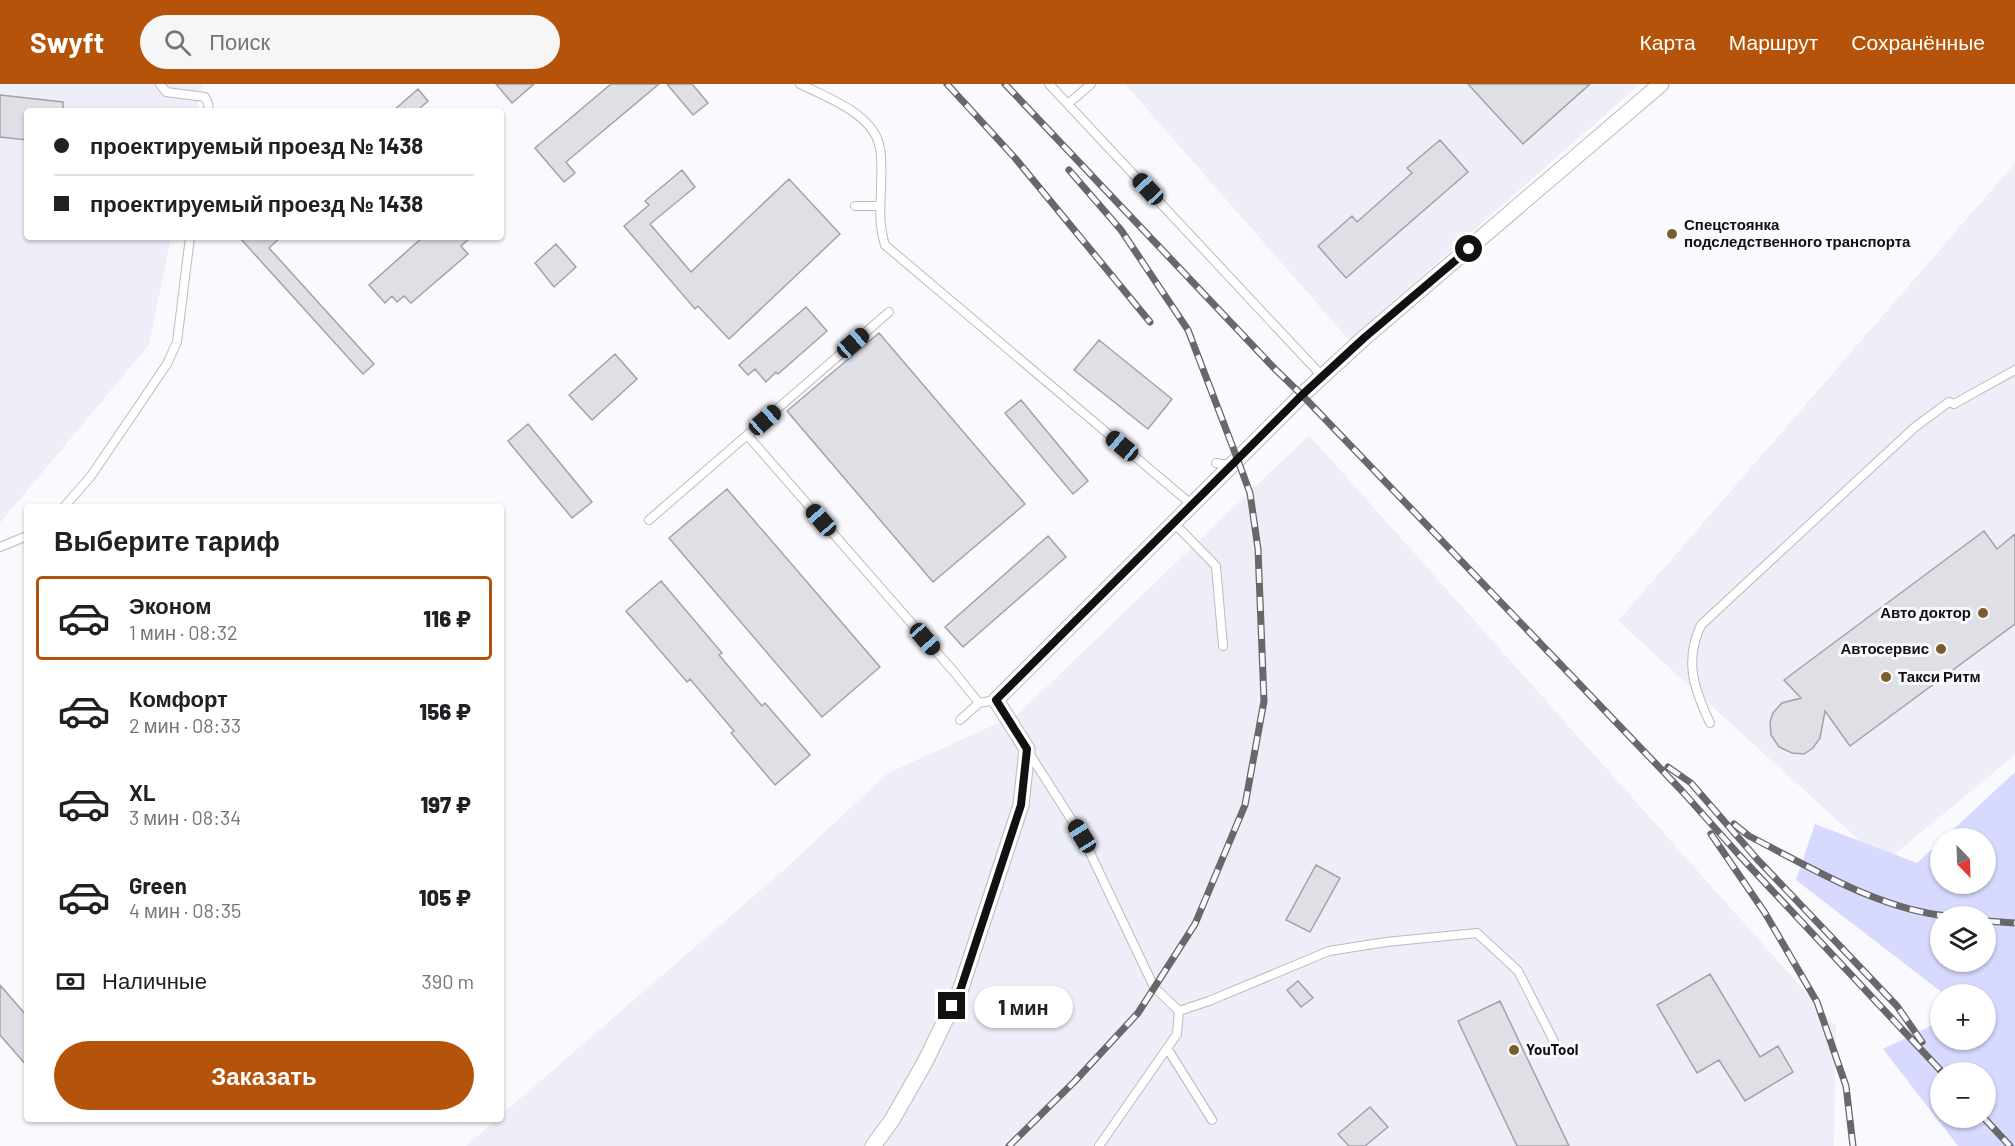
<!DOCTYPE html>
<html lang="ru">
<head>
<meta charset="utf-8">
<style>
  :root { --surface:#fff; --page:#f6f6f6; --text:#202124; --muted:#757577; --line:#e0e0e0; --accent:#b45309 }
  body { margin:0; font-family:Barlow,sans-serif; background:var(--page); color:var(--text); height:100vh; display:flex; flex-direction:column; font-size:22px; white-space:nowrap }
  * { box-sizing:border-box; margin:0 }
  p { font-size:20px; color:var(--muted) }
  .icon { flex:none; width:33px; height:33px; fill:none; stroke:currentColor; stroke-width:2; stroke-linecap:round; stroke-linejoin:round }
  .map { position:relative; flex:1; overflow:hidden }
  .panel { position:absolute; left:24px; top:420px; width:480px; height:618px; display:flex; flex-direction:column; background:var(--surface); border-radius:6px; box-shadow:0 2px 4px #0004 }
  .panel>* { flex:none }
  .banner { position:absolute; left:24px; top:24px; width:480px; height:132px; border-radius:6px; box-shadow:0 2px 4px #0004; display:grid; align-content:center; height:132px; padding:0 30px; background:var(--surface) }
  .needle { width:39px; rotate:157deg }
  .controls { position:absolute; left:1930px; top:744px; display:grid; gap:12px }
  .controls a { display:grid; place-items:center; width:66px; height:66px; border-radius:50%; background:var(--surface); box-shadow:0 2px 4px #0004; font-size:30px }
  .end { position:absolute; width:27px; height:27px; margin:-14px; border:8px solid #111113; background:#fff; box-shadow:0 0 0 3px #fff }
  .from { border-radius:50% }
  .bubble { position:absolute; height:42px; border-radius:21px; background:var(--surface); box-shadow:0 2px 4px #0004; font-size:20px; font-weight:800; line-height:42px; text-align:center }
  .car { position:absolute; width:18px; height:36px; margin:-18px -9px; border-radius:8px; box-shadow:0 0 4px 2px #0007; background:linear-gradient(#222 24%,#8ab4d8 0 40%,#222 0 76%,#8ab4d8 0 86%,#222 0) }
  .banner b { display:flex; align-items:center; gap:21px; height:57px; font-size:22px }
  .banner b+b { border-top:2px solid var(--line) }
  .banner i { width:15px; height:15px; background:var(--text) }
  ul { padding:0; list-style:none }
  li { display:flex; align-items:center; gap:18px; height:84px; margin:0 12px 9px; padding:0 18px; border:3px solid transparent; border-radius:6px }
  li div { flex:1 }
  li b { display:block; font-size:22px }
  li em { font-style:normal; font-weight:800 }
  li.current { border-color:var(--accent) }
  li>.icon { width:54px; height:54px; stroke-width:1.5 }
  h2 { padding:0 30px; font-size:27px; line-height:72px }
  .pay { display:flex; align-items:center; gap:15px; height:66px; padding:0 30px; font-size:22px }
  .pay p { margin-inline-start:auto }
  .button { display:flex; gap:12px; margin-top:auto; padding:12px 30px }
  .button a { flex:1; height:69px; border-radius:36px; background:var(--accent); color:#fff; font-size:24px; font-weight:800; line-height:69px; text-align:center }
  header { display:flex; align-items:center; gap:36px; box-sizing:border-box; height:84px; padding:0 30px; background:var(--accent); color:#fff }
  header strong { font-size:28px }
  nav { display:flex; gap:33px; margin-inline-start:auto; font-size:21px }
  .search { width:420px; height:54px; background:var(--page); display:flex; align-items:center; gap:15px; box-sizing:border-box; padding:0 21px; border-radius:33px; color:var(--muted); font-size:22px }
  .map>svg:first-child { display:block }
  .built { fill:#eeeef9 }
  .green { fill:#d7d9fe; fill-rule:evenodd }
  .building { fill:#dfdfe6; stroke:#a2a2a9; stroke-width:1.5 }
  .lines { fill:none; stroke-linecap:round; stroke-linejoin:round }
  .lane-casing { stroke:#babac1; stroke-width:10 }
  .street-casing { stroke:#babac1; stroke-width:17 }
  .lane { stroke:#fff; stroke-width:8 }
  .street { stroke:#fff; stroke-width:15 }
  .rail-casing { stroke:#68686b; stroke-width:7 }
  .rail { stroke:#fafafe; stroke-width:4.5; stroke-dasharray:14; stroke-linecap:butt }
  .route { stroke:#111113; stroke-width:8 }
  .poi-dot { fill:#7b5c31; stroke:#fafafe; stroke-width:2 }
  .labels { text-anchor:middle; stroke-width:6; stroke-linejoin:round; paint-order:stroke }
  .poi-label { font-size:15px; font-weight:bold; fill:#111113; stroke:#fafafe; text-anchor:start }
</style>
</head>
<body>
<header>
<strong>Swyft</strong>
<div class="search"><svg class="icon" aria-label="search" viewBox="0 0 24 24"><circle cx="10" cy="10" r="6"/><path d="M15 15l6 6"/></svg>Поиск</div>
<nav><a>Карта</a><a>Маршрут</a><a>Сохранённые</a></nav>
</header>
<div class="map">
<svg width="2015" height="1062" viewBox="0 0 2015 1062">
  <rect width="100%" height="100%" fill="#fafafe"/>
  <path class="built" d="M0 0H202L196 27H27V153H171L149 261 0 439Z
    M1125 0H1640L1349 256Z
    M2015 79V671L1884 779 1618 537Z
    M1309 351 1836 942 1834 1062H466L497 1035H501V1031L787 783 888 689 1018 630Z"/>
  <path class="green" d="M2015 688V1062H1958L1883 965 1941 937V956H1986V910H1944L1796 796 1815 740 1917 779 1941 757V800H1986V754H1944ZM1941 832H1986V878H1941ZM1941 988H1986V1034H1941Z"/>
  <path class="building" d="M496 0H534L512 19Z
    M611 0H659L566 78 575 89 564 98 535 64Z
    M667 0H692L708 19 693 31Z
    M1468 0H1590L1523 60Z
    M418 5 428 17 417 27H393Z
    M0 11 63 18V27H27V56L0 53Z
    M1440 56 1468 88 1346 194 1318 162 1352 132 1357 138 1412 89 1407 84Z
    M682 86 695 103 650 140 691 188 789 95 840 150 729 255 698 222 695 225 624 142 649 121 645 117Z
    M239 153H281L269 164 374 280 363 290Z
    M423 153H471L461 162 468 170 411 219 404 212 397 218 392 212 385 219 369 201Z
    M556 160 576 183 554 203 535 179Z
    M806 223 827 247 778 290 776 288 766 298 755 285 748 291 739 281Z
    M879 249 1025 420 933 498 787 327Z
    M1099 256 1172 315 1148 345 1074 286Z
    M615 270 637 295 592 336 569 311Z
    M1021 316 1088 397 1073 410 1005 329Z
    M528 340 592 418 572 434 508 357Z
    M727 405 880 583 822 633 669 454Z
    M1984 447 1997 465 2015 450V540L1850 662 1825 627 1820 654 1813 664 1804 670 1792 669 1779 663 1771 651 1770 638 1773 629 1782 619 1801 614 1784 596Z
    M1048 452 1066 473 963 563 945 543Z
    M661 497 722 569 719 571 762 622 765 619 810 671 775 701 731 649 734 647 690 595 687 598 626 527Z
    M1316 781 1340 794 1310 848 1286 836Z
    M1710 890 1760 973 1778 962 1793 988 1745 1017 1719 976 1697 989 1657 921Z
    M1298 897 1313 914 1301 923 1287 906Z
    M0 901 27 932V982L0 951Z
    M1500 917 1569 1062H1517L1458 937Z
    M1370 1023 1388 1043 1365 1062H1349L1338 1050Z"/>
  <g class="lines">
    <defs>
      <path id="lane" d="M160 0 166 8 205 13 208 19 209 27
        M800 0C826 13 871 29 879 60 883 74 881 91 881 106 880 125 879 142 885 161L1191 420
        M1049 0 1322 292
        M1068 20 1091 0
        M855 122H880
        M747 351 955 589 979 619
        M1216 379 1230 381
        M64 423 91 392 167 280 177 258 190 153
        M649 436 889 228
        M1173 438 1216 482 1223 562
        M0 463 27 452
        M960 636 979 619 996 616
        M1710 639C1694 605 1684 577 1701 541L1915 343 1949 318 1954 320 2015 286
        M1029 669 1082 752 1154 903 1179 927 1209 917 1329 867 1386 858 1477 849 1518 887 1560 969
        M1167 964 1212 1036
        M1099 1062 1177 950 1179 927"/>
      <path id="street" d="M873 1062 892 1036 925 978 961 904 1021 721 1027 665 996 616 1302 311 1364 254 1661 0"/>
    </defs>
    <use href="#lane" class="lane-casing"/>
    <use href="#street" class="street-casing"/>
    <use href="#lane" class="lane"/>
    <use href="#street" class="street"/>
    <defs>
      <path id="rail" d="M947 0 1015 74 1150 238
        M1005 0 1275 285 1302 311 1682 707 1739 771 1942 988
        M1668 683 1691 699 1757 775 1897 922 1922 958
        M1734 740 1749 752C1810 783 1878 825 1947 832
        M1711 750 1765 829 1817 918 1846 1002 1853 1062
        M1986 837 2015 839
        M1984 1034 2010 1062
        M1009 1062 1075 997 1138 929 1195 840 1245 721 1264 617 1258 465 1250 409 1237 374 1188 246 1121 146 1069 86"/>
    </defs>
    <use href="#rail" class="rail-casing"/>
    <use href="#rail" class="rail"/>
  </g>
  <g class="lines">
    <path class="route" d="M952 922 961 904 1021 721 1027 665 996 616 1302 311 1364 254 1469 165"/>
  </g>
  <g class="poi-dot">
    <circle cx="1672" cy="150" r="6"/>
    <circle cx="1983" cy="529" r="6"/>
    <circle cx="1941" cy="565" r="6"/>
    <circle cx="1886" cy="593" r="6"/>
    <circle cx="1514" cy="966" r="6"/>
  </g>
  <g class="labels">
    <g class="poi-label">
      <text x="1684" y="146">Спецстоянка<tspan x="1684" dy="17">подследственного транспорта</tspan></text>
      <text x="1971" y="534" text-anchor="end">Авто доктор</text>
      <text x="1929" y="570" text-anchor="end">Автосервис</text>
      <text x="1898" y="598">Такси Ритм</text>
      <text x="1526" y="971">YouTool</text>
    </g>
  </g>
</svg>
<div class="controls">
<a><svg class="needle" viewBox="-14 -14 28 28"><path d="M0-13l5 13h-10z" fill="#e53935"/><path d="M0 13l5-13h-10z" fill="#757577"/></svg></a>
<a><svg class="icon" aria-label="layers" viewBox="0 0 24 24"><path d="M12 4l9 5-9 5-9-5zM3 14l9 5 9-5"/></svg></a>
<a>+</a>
<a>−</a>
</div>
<i class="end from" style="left:1469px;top:165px"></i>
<i class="end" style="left:952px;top:922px"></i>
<div class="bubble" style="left:974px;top:902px;width:99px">1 мин</div>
<i class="car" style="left:1148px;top:105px;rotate:317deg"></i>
<i class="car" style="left:853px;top:259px;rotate:49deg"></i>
<i class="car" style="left:765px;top:336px;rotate:49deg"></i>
<i class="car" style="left:1122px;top:362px;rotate:310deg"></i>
<i class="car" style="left:821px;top:436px;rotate:319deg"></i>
<i class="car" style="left:925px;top:555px;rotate:139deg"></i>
<i class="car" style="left:1082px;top:752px;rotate:328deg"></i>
<div class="banner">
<b><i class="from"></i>проектируемый проезд № 1438</b>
<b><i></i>проектируемый проезд № 1438</b>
</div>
<section class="panel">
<h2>Выберите тариф</h2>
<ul>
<li class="current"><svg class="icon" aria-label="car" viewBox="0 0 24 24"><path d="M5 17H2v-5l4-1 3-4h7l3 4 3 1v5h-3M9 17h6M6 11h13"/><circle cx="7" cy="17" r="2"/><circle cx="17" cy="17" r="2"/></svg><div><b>Эконом</b><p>1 мин · 08:32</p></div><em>116 ₽</em></li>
<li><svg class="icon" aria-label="car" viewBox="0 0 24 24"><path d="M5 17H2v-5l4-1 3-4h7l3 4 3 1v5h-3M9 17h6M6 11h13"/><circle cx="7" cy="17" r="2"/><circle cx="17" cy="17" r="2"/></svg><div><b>Комфорт</b><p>2 мин · 08:33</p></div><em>156 ₽</em></li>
<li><svg class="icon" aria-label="car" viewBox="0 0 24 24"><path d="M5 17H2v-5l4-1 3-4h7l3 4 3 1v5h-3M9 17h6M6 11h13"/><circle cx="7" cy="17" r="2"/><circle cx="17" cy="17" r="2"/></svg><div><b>XL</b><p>3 мин · 08:34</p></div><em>197 ₽</em></li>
<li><svg class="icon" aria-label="car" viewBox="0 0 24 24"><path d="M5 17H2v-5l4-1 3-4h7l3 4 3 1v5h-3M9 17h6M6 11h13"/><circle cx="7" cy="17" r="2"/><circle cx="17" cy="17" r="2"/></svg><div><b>Green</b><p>4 мин · 08:35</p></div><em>105 ₽</em></li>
</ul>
<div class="pay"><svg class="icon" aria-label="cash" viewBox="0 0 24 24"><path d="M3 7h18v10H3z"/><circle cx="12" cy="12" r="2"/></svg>Наличные<p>390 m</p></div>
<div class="button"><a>Заказать</a></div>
</section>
</div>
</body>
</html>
